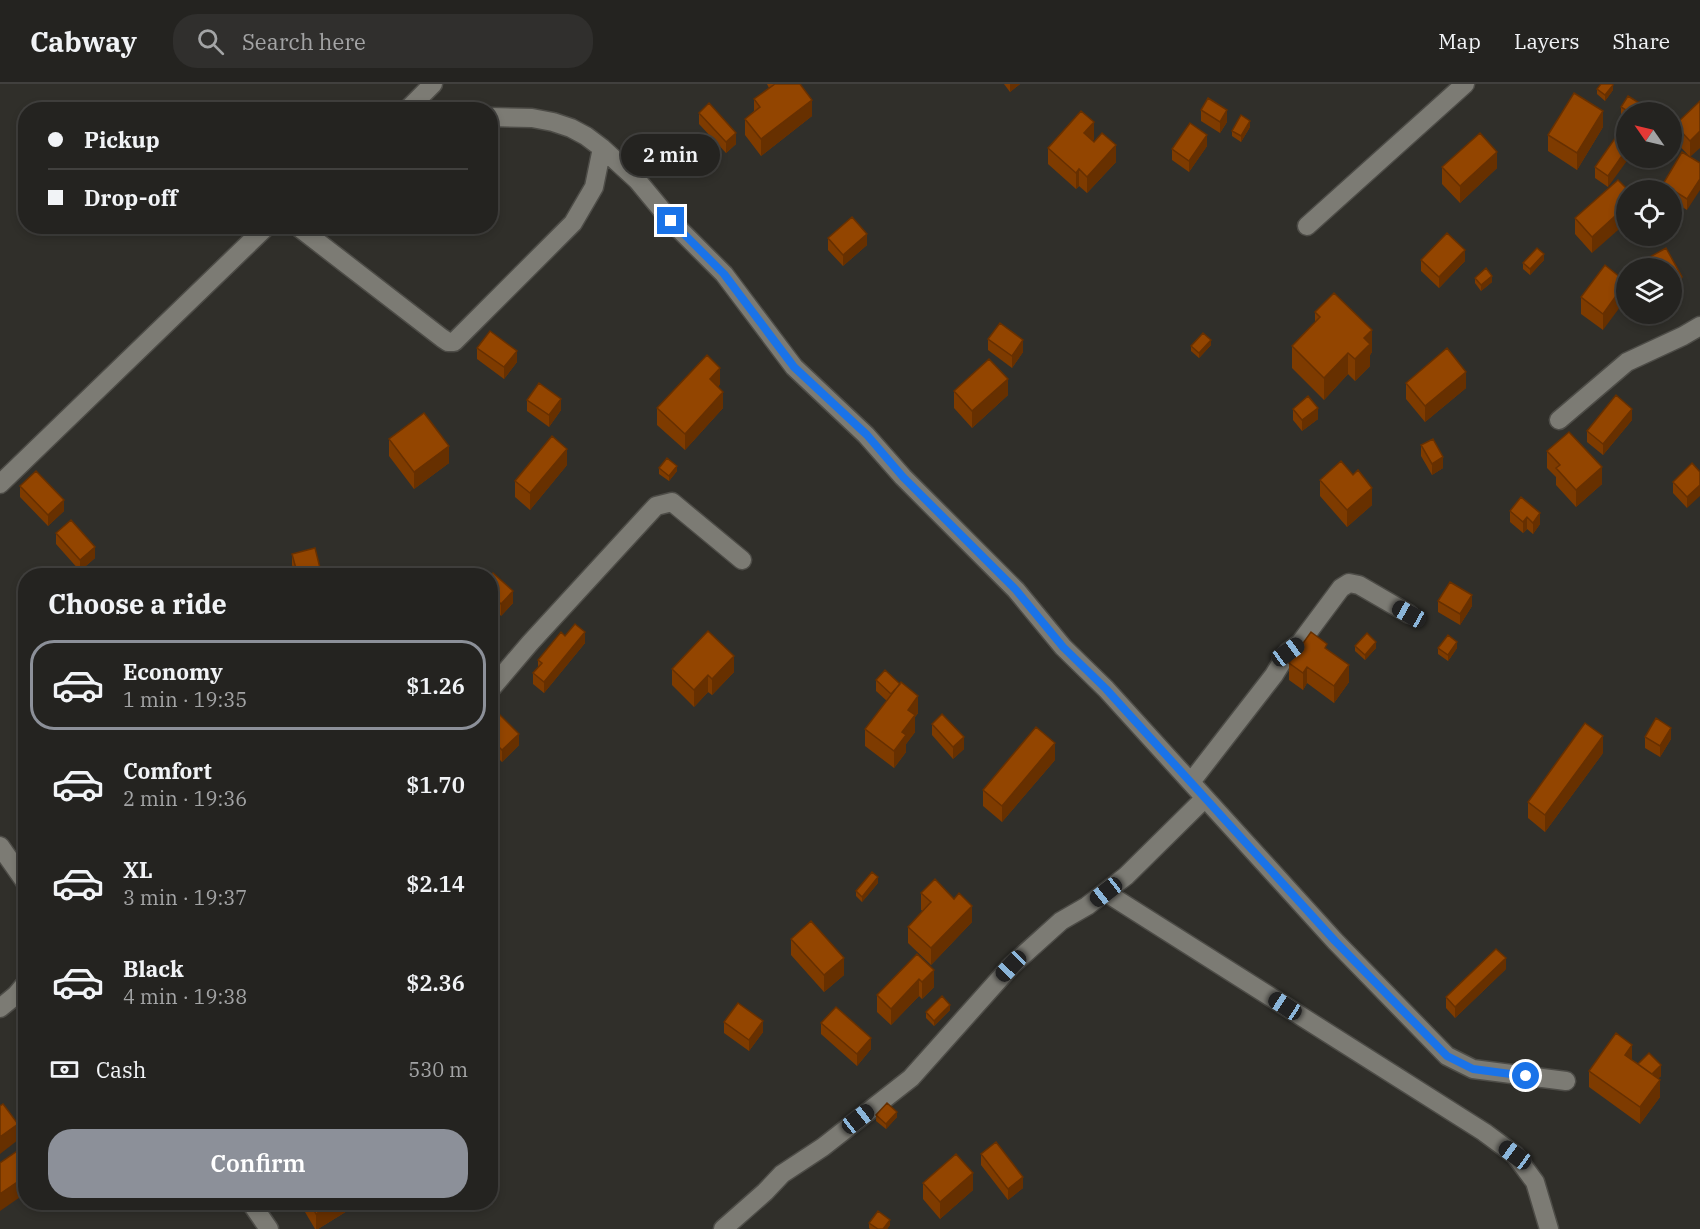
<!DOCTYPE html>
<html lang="en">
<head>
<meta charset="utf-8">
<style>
  :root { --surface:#242320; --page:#302f2d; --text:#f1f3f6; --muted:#a3a4a5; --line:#41403e; --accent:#8c9099 }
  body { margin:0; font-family:"IBM Plex Serif",serif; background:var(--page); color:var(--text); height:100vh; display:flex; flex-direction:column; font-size:22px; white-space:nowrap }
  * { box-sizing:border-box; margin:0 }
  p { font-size:20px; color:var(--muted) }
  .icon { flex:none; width:33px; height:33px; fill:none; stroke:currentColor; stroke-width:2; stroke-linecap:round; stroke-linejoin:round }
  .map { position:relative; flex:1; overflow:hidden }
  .details { position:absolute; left:18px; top:484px; width:480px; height:642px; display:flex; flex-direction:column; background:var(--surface); border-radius:24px; box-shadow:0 3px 9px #0003,0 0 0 2px var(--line) }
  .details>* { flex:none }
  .hud { position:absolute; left:18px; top:18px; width:480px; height:132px; border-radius:24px; box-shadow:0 3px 9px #0003,0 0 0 2px var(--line); display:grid; align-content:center; height:132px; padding:0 30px; background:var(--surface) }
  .needle { width:39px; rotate:304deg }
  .controls { position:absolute; left:1616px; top:18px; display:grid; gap:12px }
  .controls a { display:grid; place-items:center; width:66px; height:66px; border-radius:50%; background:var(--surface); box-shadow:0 3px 9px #0003,0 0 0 2px var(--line); font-size:30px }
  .end { position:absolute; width:27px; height:27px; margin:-14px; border:8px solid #1a73e8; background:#fff; box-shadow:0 0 0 3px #fff }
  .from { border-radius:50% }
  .bubble { position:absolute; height:42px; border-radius:21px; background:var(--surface); box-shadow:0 3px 9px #0003,0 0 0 2px var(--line); font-size:20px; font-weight:600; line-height:42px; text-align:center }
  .car { position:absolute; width:18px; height:36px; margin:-18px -9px; border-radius:8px; box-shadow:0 0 4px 2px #0007; background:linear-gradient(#222 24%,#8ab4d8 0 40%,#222 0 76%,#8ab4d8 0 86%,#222 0) }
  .hud b { display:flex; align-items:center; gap:21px; height:57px; font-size:22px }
  .hud b+b { border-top:2px solid var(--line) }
  .hud i { width:15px; height:15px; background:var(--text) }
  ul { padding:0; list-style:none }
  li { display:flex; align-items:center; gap:18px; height:90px; margin:0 12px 9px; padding:0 18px; border:3px solid transparent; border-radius:24px }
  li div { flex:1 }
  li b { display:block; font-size:22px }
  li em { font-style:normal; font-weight:600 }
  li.on { border-color:var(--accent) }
  li>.icon { width:54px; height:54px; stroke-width:1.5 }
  h2 { padding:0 30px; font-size:27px; line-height:72px }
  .pay { display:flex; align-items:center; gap:15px; height:66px; padding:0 30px; font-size:22px }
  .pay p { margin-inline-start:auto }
  .primary-button { display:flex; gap:12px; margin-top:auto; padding:12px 30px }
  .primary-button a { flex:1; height:69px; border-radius:24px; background:var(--accent); color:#fff; font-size:24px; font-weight:600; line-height:69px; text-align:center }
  header { display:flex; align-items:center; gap:36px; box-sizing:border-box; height:84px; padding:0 30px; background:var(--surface); border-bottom:2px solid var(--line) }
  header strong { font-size:28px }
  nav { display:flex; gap:33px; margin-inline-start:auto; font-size:21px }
  .search { width:420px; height:54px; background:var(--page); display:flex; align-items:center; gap:15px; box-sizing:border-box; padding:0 21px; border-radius:24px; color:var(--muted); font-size:22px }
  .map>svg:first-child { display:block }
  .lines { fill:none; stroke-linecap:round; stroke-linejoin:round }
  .minor-casing { stroke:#4d4c47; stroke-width:21 }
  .minor { stroke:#7c7b74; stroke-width:18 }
  .wall { fill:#7e3b00 }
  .shaded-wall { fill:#673000 }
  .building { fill:#934500; stroke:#673000; stroke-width:1.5 }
  .route { stroke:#1a73e8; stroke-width:8 }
</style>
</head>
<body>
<header>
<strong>Cabway</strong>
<div class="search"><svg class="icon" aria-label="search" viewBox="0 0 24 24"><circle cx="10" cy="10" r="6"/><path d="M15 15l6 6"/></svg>Search here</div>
<nav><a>Map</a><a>Layers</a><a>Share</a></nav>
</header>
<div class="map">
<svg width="1700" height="1145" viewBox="0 0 1700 1145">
  <rect width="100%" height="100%" fill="#302f2a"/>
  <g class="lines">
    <defs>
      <path id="minor" d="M407 26 433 0
        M490 33 532 34 553 38 571 44 586 52 602 64 637 96 671 137 724 190 794 283 866 351 903 393 1016 506 1063 563 1106 605 1335 857 1447 972 1473 985 1566 997
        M297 142 442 254 448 258H454L573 139 594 103 602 64
        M1307 142 1465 0
        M1559 336 1627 278 1683 252 1700 242
        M0 400 267 142
        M490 606 530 559 656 422 672 418 742 476
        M1191 698 1274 591 1288 568 1300 559 1341 504 1349 499 1359 501 1409 530
        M0 762 26 799
        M1105 808 1484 1048 1515 1071 1535 1098 1549 1145
        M0 924 16 911 26 899
        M251 1119 269 1145
        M723 1145 765 1108 782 1090 823 1063 911 994 1011 882 1061 837 1087 822 1126 792 1205 714"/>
    </defs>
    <use href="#minor" class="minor-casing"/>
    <use href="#minor" class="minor"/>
  </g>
  <path class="wall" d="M767 0H800L812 32 761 72 745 51V35L754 27V15L769 4Z
    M1004 0H1020L1010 8Z
    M1597 5 1613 6 1605 17 1597 10Z
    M1700 17 1690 73 1687 126 1671 116V106H1663V100L1689 72 1675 57V41Z
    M1621 23 1652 28H1626V38L1621 34Z
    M1201 26 1227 38 1220 49 1201 37Z
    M699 29 736 60 726 69 699 40Z
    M1250 43 1241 58 1232 52V47Z
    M1603 43 1577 86 1548 67V51Z
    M1618 50 1608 103 1595 94V83Z
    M1094 55 1092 57 1116 78 1087 109 1079 102 1076 105 1048 80V64Z
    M1207 62 1189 88 1172 76V65Z
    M1442 83 1497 84 1460 119 1442 100Z
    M1618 96 1592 169 1575 150V134Z
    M828 154 867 161 843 182 828 166Z
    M1421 176 1465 177 1439 204 1421 187Z
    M1544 176 1530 191 1523 185V179Z
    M1605 181 1603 246 1581 230V213Z
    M1475 194 1492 198 1481 207 1475 199Z
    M1315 228 1372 268 1370 271V282L1355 297 1348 290 1324 316 1292 284V262L1315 238Z
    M988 255 1023 268 1012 284 988 266Z
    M1211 261 1199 274 1191 267V262Z
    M477 264 517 278 504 295 477 275Z
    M1406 299 1466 304 1425 338 1406 315Z
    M720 300 718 303 723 324 685 366 657 341V324Z
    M954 307 1008 311 972 344 954 324Z
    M527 316 561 326 549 343 527 327Z
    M1293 325 1318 335 1302 347 1293 336Z
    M1632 336 1603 371 1587 358V347Z
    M389 355 449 379 414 405 389 372Z
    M1421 361 1443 384 1432 391 1421 372Z
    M1547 367 1602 400 1576 423 1556 401V393L1547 384Z
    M1692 379 1687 424 1673 409V398Z
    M567 381 530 426 515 413V397Z
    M659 384 677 387 669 397 659 390Z
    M1320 396 1372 421 1347 443 1320 412Z
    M20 402 64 427 48 442 20 413Z
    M1521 413 1540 440 1533 450 1527 445 1523 449 1510 438V427Z
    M56 449 95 474 80 487 56 460Z
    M292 470 322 492H295L292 481Z
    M490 492 513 519 501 532 497 527Z
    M1438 517 1472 522 1460 541 1438 528Z
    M565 552 585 559 544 609 533 600V589L538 584V576Z
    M1355 562 1376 564 1365 576 1355 567Z
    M1438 564H1457L1448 577 1438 570Z
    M1327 565 1349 598 1334 619 1307 599 1303 606 1289 596V579Z
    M672 585 734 588 712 611 708 608 694 623 672 601Z
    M876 596 918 629 915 633V648L906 660V668L894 684 865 662V645L887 617 876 607Z
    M490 624 519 661 502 678 490 666Z
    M932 640 964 665 953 675 932 651Z
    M1645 653 1671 655 1660 673 1645 664Z
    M1603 669 1545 748 1528 734V718Z
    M1055 676 1002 738 983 722V706Z
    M490 682 498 699 492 707 490 706Z
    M878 799 862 818 856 812V807Z
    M921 809 972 838 931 881 908 859V843L923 827 921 826Z
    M791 855 844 891 824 908 791 871Z
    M917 870 934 903 922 915 919 912 891 941 877 928V911Z
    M1506 885 1455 934 1446 924V913Z
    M950 926 934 942 926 934V928Z
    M724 938 763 948 749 967 724 949Z
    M821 939 871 965 857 982 821 950Z
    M1632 976 1661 992 1658 994 1660 1013 1640 1040 1589 1003V987Z
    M876 1031 897 1033 886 1045 876 1037Z
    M981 1070 1023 1104 1008 1116 981 1081Z
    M923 1099 973 1106 940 1135 923 1115Z
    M305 1119H360L318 1145H315L305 1128Z
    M869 1139 890 1141 887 1145H870L869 1144Z"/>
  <path class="shaded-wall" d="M1010 0H1020L1010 8Z
    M1613 1V6L1605 17V11Z
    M812 16V32L761 72V55Z
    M1227 26V38L1220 49V38Z
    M1603 27V43L1577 86V69Z
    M1250 37V43L1241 58V52Z
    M1094 38V55L1084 66V49Z
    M1700 47V64L1690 73V57Z
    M736 49V60L726 69V58Z
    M1207 51V62L1189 88V77Z
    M1116 61V78L1087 109V93Z
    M1626 66V74H1629L1608 103V92Z
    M1497 68V84L1460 119V102Z
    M1079 85V102L1076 105V89Z
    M1700 95V106L1687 126V115Z
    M1626 122V139L1592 169V153Z
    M867 150V161L843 182V171Z
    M1465 166V177L1439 204V193Z
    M1544 170V176L1530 191V185Z
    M1492 192V198L1481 207V201Z
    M1682 193V209L1671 216V199Z
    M1626 198V215L1603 246V230Z
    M1372 246V268L1370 271V282L1355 297V275L1364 254Z
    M1023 256V268L1012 284V272Z
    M1211 256V261L1199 274V269Z
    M517 267V278L504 295V283Z
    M1348 269V290L1324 316V294Z
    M720 284V300L710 312V295Z
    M1466 288V304L1425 338V322Z
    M1008 295V311L972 344V327Z
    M723 308V324L685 366V350Z
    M561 315V326L549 343V331Z
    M1318 324V335L1302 347V336Z
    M1632 325V336L1603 371V360Z
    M449 362V379L414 405V388Z
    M567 365V381L530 426V409Z
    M1443 373V384L1432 391V380Z
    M677 382V387L669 397V392Z
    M1602 383V400L1576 423V406Z
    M1700 401V412L1687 424V413Z
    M1372 404V421L1347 443V426Z
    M64 416V427L48 442V431Z
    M1540 429V440L1533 450V439Z
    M1527 433V445L1523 449V438Z
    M95 463V474L80 487V476Z
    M513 507V519L501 532V520Z
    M1472 511V522L1460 541V530Z
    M497 516V527L490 534V523Z
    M585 548V559L544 609V598Z
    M1376 558V564L1365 576V571Z
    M1457 558V564L1448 577V571Z
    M734 572V588L712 611V595Z
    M1349 581V598L1334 619V602Z
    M1307 583V599L1303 606V589Z
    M708 591V608L694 623V606Z
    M918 612V629L915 633V648L906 660V668L894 684V667L908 626Z
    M1671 644V655L1660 673V662Z
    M519 650V661L502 678V666Z
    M1603 652V669L1545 748V731Z
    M964 653V665L953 675V663Z
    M1055 659V676L1002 738V722Z
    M498 687V699L492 707V696Z
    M878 793V799L862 818V813Z
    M972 822V838L931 881V864Z
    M844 874V891L824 908V891Z
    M1506 874V885L1455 934V923Z
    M934 886V903L922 915V898Z
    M919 895V912L891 941V925Z
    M950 921V926L934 942V937Z
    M763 937V948L749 967V956Z
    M871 954V965L857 982V970Z
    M1632 961V977L1625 971Z
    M1661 981V992L1649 1004V993Z
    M1660 996V1013L1640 1040V1023Z
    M897 1028V1033L886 1045V1040Z
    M18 1040V1056L0 1070V1053Z
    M973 1089V1106L940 1135V1118Z
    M26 1092V1109L0 1127V1110Z
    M1023 1093V1104L1008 1116V1105Z
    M334 1119H360L318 1145H316V1130Z
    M890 1136V1141L887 1145H883Z"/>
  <path class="building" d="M775 0H800L812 16 761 55 745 35 760 23 754 15Z
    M1601 0H1612L1613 1 1605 11 1597 5Z
    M1574 9 1603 27 1577 69 1548 51Z
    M1628 12 1652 27V28H1629L1621 23Z
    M1208 14 1227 26 1220 38 1201 26Z
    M1700 17V47L1690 57 1675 41Z
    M709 19 736 49 726 58 699 29Z
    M1081 27 1094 38 1084 49 1094 58 1102 49 1116 61 1087 93 1079 85 1076 89 1048 64Z
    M1241 31 1250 37 1241 52 1232 47Z
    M1190 39 1207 51 1189 77 1172 65Z
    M1480 49 1497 68 1460 102 1442 83Z
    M1618 50 1626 56V66L1608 92 1595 83Z
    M1682 68 1700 79V95L1687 115 1663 100Z
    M1618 96 1628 106H1626V122L1592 153 1575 134Z
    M852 133 867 150 843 171 828 154Z
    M1447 149 1465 166 1439 193 1421 176Z
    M1537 164 1544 170 1530 185 1523 179Z
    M1666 164 1682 193 1671 199V184H1632V183Z
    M1605 181 1626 198 1603 230 1581 213Z
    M1486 184 1492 192 1481 201 1475 194Z
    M1334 209 1372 246 1364 254 1370 260 1355 275 1348 269 1324 294 1292 262 1320 233 1315 228Z
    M1000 239 1023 256 1012 272 988 255Z
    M490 247 517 267 504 283 477 264Z
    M1203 249 1211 256 1199 269 1191 262Z
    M1447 264 1466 288 1425 322 1406 299Z
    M707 271 720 284 710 295 723 308 685 350 657 324Z
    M989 275 1008 295 972 327 954 307Z
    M539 299 561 315 549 331 527 316Z
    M1616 311 1632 325 1603 360 1587 347Z
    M1308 312 1318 324 1302 336 1293 325Z
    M424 329 449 362 414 388 389 355Z
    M1569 348 1602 383 1576 406 1556 384 1560 381 1547 367Z
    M552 352 567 365 530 409 515 397Z
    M1433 355 1443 373 1432 380 1421 361Z
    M667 374 677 382 669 392 659 384Z
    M1341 377 1353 391 1358 386 1372 404 1347 426 1320 396Z
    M1692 379 1700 388V401L1687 413 1673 398Z
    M36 387 64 416 48 431 20 402Z
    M1521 413 1540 429 1533 439 1527 433 1523 438 1510 427Z
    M71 436 95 463 80 476 56 449Z
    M315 464 322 492H298L292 470Z
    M113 486 119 492H106Z
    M83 488 86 492H78Z
    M493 489 513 507 501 520 497 516 490 523V492Z
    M1450 498 1472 511 1460 530 1438 517Z
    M575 540 585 548 544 598 533 589 542 579 538 576 561 548 565 552Z
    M708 547 734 572 712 595 708 591 694 606 672 585Z
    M1311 548 1327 560 1325 564 1349 581 1334 602 1307 583 1303 589 1289 579Z
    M1367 549 1376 558 1365 571 1355 562Z
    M1448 551 1457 558 1448 571 1438 564Z
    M885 586 900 600 891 610 876 596Z
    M901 598 918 612 908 626 915 631 902 648 906 651 894 667 865 645Z
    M492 623 519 650 502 666 490 654V624Z
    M942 630 964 653 953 663 932 640Z
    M1656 634 1671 644 1660 662 1645 653Z
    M1585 639 1603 652 1545 731 1528 718Z
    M1036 643 1055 659 1002 722 983 706Z
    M490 682 498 687 492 696 490 695Z
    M872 788 878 793 862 813 856 807Z
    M935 795 954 815 959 809 972 822 931 864 908 843 931 818 921 809Z
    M811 837 844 874 824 891 791 855Z
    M1496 865 1506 874 1455 923 1446 913Z
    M917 870 934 886 922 898 919 895 891 925 877 911Z
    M942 912 950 921 934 937 926 928Z
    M738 919 763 937 749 956 724 938Z
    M836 923 871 954 857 970 821 939Z
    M1616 949 1632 961 1625 971 1660 996 1640 1023 1589 987Z
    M1649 969 1661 981 1652 990 1638 980Z
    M887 1019 897 1028 886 1040 876 1031Z
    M3 1020 18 1040 0 1053V1022Z
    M996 1058 1023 1093 1008 1105 981 1070Z
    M26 1061V1092L0 1110V1079Z
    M956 1070 973 1089 940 1118 923 1099Z
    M310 1119H334L316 1130Z
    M878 1127 890 1136 883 1145H878L869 1139Z"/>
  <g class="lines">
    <path class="route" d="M671 137 724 190 794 283 867 351 903 393 1016 506 1063 563 1106 605 1335 857 1447 972 1473 985 1526 992"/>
  </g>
</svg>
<div class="controls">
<a><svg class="needle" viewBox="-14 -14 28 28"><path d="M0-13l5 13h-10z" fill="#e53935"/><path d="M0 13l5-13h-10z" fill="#a3a4a5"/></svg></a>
<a><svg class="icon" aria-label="locate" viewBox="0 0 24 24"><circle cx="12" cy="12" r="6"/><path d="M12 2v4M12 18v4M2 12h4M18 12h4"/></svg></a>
<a><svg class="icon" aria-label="layers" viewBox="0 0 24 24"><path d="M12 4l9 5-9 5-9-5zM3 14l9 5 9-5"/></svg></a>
</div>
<i class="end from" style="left:1526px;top:992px"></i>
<i class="end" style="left:671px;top:137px"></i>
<div class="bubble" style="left:621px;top:50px;width:99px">2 min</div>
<i class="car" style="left:1409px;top:530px;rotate:299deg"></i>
<i class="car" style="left:1288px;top:568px;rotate:54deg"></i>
<i class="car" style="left:1106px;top:808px;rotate:232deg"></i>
<i class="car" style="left:1011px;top:882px;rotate:224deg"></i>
<i class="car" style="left:1285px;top:922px;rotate:303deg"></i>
<i class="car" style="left:858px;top:1035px;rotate:52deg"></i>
<i class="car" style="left:1515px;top:1071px;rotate:306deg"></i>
<div class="hud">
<b><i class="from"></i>Pickup</b>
<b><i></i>Drop-off</b>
</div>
<section class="details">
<h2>Choose a ride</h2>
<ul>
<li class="on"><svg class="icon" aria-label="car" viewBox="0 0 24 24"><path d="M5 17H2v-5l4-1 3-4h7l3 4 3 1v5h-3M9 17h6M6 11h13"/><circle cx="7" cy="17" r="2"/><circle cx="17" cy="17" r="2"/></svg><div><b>Economy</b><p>1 min · 19:35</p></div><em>$1.26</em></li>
<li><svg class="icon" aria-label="car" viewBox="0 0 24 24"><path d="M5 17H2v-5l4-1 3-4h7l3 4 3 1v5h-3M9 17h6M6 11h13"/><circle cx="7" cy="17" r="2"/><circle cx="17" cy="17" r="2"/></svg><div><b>Comfort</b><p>2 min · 19:36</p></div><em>$1.70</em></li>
<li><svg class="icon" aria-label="car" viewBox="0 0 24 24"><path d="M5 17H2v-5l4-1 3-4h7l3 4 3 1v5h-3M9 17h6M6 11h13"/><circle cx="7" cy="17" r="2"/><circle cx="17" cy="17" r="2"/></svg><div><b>XL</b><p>3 min · 19:37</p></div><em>$2.14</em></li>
<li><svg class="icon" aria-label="car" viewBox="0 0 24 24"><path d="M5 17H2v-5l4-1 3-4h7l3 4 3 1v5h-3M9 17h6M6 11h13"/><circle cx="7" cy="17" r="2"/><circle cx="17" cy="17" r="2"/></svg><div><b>Black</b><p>4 min · 19:38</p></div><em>$2.36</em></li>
</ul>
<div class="pay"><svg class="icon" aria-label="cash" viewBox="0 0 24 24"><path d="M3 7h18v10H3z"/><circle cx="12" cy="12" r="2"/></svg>Cash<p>530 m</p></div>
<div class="primary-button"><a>Confirm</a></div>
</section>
</div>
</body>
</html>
